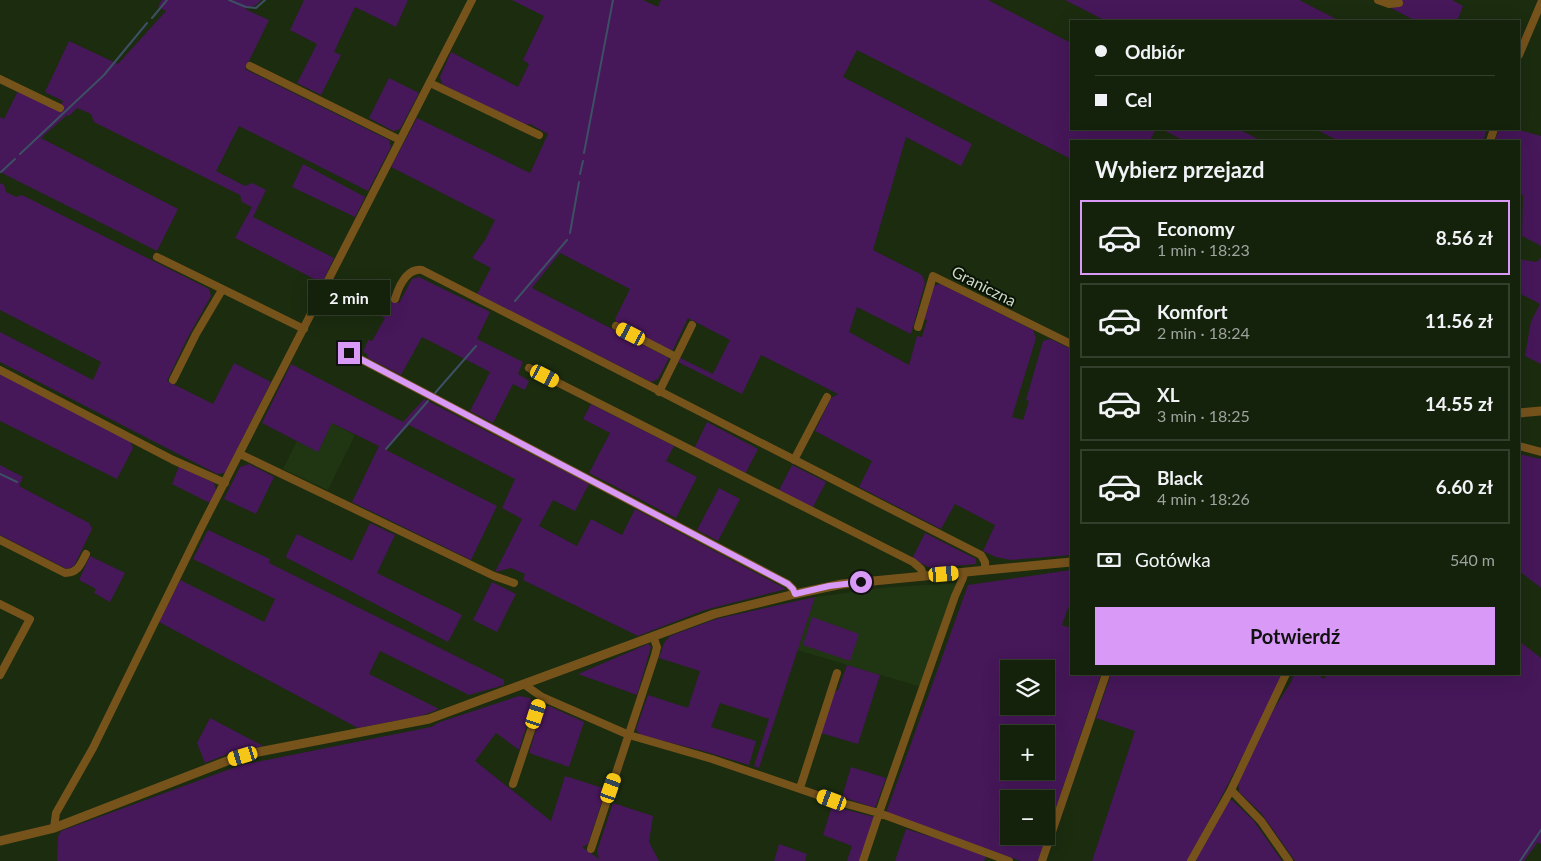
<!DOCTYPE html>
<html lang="pl">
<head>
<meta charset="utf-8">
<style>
  :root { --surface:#14210b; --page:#212e19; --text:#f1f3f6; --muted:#9da39d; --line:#333e2c; --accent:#d99af7 }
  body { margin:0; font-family:Lato,sans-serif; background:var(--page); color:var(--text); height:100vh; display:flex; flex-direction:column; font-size:19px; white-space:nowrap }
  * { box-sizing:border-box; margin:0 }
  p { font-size:16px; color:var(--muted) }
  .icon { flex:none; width:28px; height:28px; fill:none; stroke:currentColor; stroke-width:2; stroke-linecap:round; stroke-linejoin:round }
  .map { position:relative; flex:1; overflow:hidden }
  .sheet { position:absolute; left:1070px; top:140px; width:450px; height:535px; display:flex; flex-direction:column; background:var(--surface); border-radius:0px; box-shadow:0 5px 20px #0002,0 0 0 1px var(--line) }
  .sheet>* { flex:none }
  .top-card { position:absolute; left:1070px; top:20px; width:450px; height:110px; border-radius:0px; box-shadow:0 5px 20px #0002,0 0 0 1px var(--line); display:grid; align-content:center; height:110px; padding:0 25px; background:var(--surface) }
  .tools { position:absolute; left:1000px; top:660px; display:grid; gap:10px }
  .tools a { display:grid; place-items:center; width:55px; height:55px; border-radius:0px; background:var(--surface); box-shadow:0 5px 20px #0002,0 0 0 1px var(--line); font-size:25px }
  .end { position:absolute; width:22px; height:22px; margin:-11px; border:6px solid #d99af7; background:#111; box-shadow:0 0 0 2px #111 }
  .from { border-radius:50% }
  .bubble { position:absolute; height:35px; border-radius:0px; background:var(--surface); box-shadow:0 5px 20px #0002,0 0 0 1px var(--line); font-size:16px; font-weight:700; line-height:35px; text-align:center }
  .car { position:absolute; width:15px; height:30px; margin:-15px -8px; border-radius:6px; box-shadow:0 0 4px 1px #0007; background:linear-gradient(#f5c518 24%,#345 0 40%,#f5c518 0 76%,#345 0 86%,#f5c518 0) }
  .top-card b { display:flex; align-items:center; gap:18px; height:48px; font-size:19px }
  .top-card b+b { border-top:1px solid var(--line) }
  .top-card i { width:12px; height:12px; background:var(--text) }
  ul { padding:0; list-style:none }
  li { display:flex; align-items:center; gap:15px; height:75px; margin:0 10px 8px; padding:0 15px; border:2px solid var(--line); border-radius:0px }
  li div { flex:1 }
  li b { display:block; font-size:19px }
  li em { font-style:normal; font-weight:700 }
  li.current { border-color:var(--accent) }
  li>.icon { width:45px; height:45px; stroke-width:1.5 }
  h2 { padding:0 25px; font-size:22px; line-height:60px }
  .pay { display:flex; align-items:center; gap:12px; height:55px; padding:0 25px; font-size:19px }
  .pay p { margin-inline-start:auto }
  .cta { display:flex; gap:10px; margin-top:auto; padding:10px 25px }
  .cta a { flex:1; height:58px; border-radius:0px; background:var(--accent); color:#111; font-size:20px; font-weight:700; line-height:58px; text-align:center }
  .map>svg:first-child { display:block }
  .built { fill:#203612 }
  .green { fill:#461759; fill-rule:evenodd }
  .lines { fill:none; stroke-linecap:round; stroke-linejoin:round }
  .stream { stroke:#3d5063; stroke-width:2 }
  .minor { stroke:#77531c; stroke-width:8 }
  .tertiary { stroke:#77531c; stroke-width:9 }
  .route { stroke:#d99af7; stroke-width:6 }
  .labels { text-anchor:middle; stroke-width:4; stroke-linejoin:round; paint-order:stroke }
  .street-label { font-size:16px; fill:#ccd8c6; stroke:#0a1206 }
</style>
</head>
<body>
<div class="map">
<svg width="1541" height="861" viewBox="0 0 1541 861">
  <rect width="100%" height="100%" fill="#1b2c0f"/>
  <path class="built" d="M332 423 355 435 328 490 283 469 297 441 318 451Z
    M956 583 921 687 797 650 815 597 891 587Z"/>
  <path class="green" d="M162 0H261L256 5 245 9 269 20 245 69 389 140 391 147 368 191 239 126 216 171 245 186 252 183 266 190 253 217 334 258 322 283 235 238 252 207 242 202 240 195 94 122 91 114 77 108 69 116 67 115 41 138 178 209 157 251 0 172V117L4 119 18 91 60 106 63 101 45 92 69 41 118 64 166 11 158 6Z
    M304 0H408L396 27 355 7 334 52 341 55 321 95 297 83 317 44 290 30Z
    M512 0H643L658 7 661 0H988L1071 43V129H1156L1150 140 1152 141H1071V159L857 50 843 77 972 144 961 166 906 137 873 250 922 275 925 283 911 334 857 307 849 332 909 365 917 336 922 337 927 320 924 319 933 286 940 284 1033 330 1036 338 1012 417 1023 420 1029 401 1026 400 1043 341 1050 339 1071 349V555L1011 560 996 557 983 551 995 525 955 504 941 529 859 487 872 461 815 431 831 398 838 394 761 355 742 394 678 362 680 358 713 374 730 340 688 318 673 350H669L617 324 615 319 630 289 560 253 532 288 669 358 658 379 651 382 477 294 491 268 472 258 485 240 495 220 391 167 417 118 530 173 548 134 530 124 523 125 442 84 440 77 451 52 518 87 529 64 523 60 544 16Z
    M1065 0H1299L1340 21H1106Z
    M1392 0H1452L1463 6 1457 21H1416L1389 7Z
    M389 78 419 93 400 129 393 131 369 118Z
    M1161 129H1238L1262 141H1185Z
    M1315 129H1487L1483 141H1339Z
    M1499 129H1516L1541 136V246L1522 236 1523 196 1519 191V141H1495Z
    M303 164 365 197 355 217 292 187Z
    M0 183 4 185 6 192 16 197 22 195 209 289 211 296 187 339 167 381 213 404 234 363 271 382 225 473 217 474 0 362V332L93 380 101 362 0 310Z
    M1541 258V364L1525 356 1531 321 1540 304 1519 293V259L1536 262Z
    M419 277 490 312 477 339 523 362 518 374 529 381 525 390 513 384 493 423 470 411 490 372 422 337 401 375 368 358 367 354 363 352 368 340 372 341 385 318 381 316 390 299 399 303 412 279Z
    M291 364 403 422 424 399 589 484 575 511 553 500 539 526 577 546 591 519 622 535 635 509 786 589 705 610 638 636 523 580 525 574 511 568 495 572 522 519 502 508 515 479 409 425 386 450 497 506 471 560 352 502 379 446 332 423 318 452 262 423Z
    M0 374 130 441 133 448 117 479 0 421Z
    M591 404 674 446 666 461 697 477 676 518 589 473 610 433 583 419Z
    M707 422 758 449 745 474 694 449Z
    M1519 454 1541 459V588L1519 571Z
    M249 464 274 477 256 514 224 499 240 467Z
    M0 465 23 477 19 486 89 523 92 529 74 566 67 569 0 535Z
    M792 465 826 482 812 509 778 492Z
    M179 466 214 483 216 490 210 503 172 484Z
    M719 488 740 499 718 541 697 530Z
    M370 523 395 535 377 573 462 615 448 642 287 558 286 556 297 534 352 561Z
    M208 530 270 559 269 563 504 680V685L469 695 380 651 369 674 439 709 421 716 358 728 159 622 180 580 264 622 275 599 193 559Z
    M925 533 976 559V564L931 568 912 559Z
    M90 556 125 573 110 602 94 593 96 589 79 580Z
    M1071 570V603H1070L1062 625 1071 628V674H1101L1038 861H1021L886 813 968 585ZM1009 669H1046V706H1009ZM1009 734H1046V771H1009ZM1009 799H1046V836H1009Z
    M492 582 516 594 497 632 473 620Z
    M815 597 759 768 754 766 769 719 720 703 711 727 756 741 749 765 703 751 640 735 636 729 648 695 688 708 700 671 659 658 664 643 670 636 716 619Z
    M812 617 859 634 850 661 803 645Z
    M1519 641 1541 658V844L1538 842 1524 861H1295L1261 813 1239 792 1238 782 1269 717 1291 682 1294 674H1317L1324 679 1327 674H1519Z
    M648 644 651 647 637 695 578 674Z
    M847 665 880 675 858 744 821 733 834 692 838 690Z
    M1111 674H1283L1255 732 1188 861H1092L1135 731 1096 718Z
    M519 696 530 698 533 705 519 750 496 733 475 761 551 821 565 776 606 789 588 844 582 847 599 859 597 851 613 803 653 816 649 842 659 861H57L58 837 61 831 241 765 431 727 440 722Z
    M549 706 584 722 569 767 529 753 542 709Z
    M210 718 263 746 238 750 205 763 197 743Z
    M851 767 886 778 875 808 842 797Z
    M1232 800 1253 820 1282 861H1198L1194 858 1226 801Z
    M832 806 874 817 860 861H847L852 846 823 835Z
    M906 829 987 854 984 861H895Z
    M779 844 807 854 805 861H774Z"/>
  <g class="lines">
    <path class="stream" d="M229 0 246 7 256 8 265 0
      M152 18 167 0
      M584 153 613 0
      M20 154 104 75 147 23
      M1 172 15 159
      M580 174 583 161
      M570 233 579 182
      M515 301 567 240
      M435 393 476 346
      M386 449 428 401
      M0 474 17 482
      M1520 861 1541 830"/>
    <path class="minor" d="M1378 0 1389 4 1399 3
      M1519 55 1541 3
      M250 66 400 140
      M0 79 60 108
      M430 83 539 135
      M1490 141 1494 129
      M157 257 304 329
      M395 299C399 286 407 268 422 270L981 555 985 562V570
      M616 326 676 357
      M918 327 933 276 1071 344
      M349 353 788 584 793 589 795 594
      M529 368 913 562 921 569 924 576
      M0 370 173 460 225 483
      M173 380 196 334 222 290
      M659 392 692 325
      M1519 446 1541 452
      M240 454 494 576 514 583
      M794 460 827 397
      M0 540 65 573C78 573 81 564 86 554
      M0 604 30 619 0 675
      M1286 674 1231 790 1261 821 1289 861
      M525 685 542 697 629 735 712 759 832 800 879 813 1009 861
      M513 784 542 697
      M800 788 837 673
      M54 828 56 813 93 748 200 530 472 0
      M591 849 655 655 657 647 653 636
      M863 861 879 813 955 596 963 578 964 572
      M1042 861 1106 674
      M1191 861 1231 790"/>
    <path class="tertiary" d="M1519 413 1541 411
      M0 841 54 828 232 759 253 753 429 719 714 614 795 594 842 584 1071 562"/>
  </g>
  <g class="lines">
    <path class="route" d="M349 353 788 584 793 589 795 594 829 586 861 582"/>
  </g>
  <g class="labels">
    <g class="street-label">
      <text transform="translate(984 286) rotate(27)" y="6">Graniczna</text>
    </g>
  </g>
</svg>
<div class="tools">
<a><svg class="icon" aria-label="layers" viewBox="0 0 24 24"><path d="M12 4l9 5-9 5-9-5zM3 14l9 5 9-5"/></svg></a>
<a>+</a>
<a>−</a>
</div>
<i class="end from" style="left:861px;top:582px"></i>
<i class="end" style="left:349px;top:353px"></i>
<div class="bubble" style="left:308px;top:280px;width:82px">2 min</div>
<i class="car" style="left:631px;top:334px;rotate:297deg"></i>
<i class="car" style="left:545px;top:376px;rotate:117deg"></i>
<i class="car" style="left:944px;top:574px;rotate:85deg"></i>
<i class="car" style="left:536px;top:714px;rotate:18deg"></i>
<i class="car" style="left:243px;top:756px;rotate:253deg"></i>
<i class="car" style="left:611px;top:788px;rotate:19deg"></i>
<i class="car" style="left:832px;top:800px;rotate:290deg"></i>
<div class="top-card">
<b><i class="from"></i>Odbiór</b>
<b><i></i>Cel</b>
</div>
<section class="sheet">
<h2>Wybierz przejazd</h2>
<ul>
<li class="current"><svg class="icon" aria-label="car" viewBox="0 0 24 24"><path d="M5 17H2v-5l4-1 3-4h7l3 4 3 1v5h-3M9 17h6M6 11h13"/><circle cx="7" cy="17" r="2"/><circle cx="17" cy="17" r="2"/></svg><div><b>Economy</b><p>1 min · 18:23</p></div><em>8.56 zł</em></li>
<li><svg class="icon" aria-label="car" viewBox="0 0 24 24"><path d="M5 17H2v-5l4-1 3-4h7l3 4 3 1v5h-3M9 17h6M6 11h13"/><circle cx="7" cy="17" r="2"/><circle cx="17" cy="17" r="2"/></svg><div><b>Komfort</b><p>2 min · 18:24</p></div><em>11.56 zł</em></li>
<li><svg class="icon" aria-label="car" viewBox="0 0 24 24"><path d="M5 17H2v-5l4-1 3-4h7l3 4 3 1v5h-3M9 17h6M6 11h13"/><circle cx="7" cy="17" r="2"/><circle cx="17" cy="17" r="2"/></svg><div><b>XL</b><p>3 min · 18:25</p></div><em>14.55 zł</em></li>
<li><svg class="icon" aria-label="car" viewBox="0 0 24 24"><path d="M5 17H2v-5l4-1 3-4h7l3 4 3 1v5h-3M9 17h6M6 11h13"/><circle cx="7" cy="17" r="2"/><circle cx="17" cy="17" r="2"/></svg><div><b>Black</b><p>4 min · 18:26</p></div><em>6.60 zł</em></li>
</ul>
<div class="pay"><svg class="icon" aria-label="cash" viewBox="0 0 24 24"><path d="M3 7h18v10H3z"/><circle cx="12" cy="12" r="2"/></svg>Gotówka<p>540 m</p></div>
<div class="cta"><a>Potwierdź</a></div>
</section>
</div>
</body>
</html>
